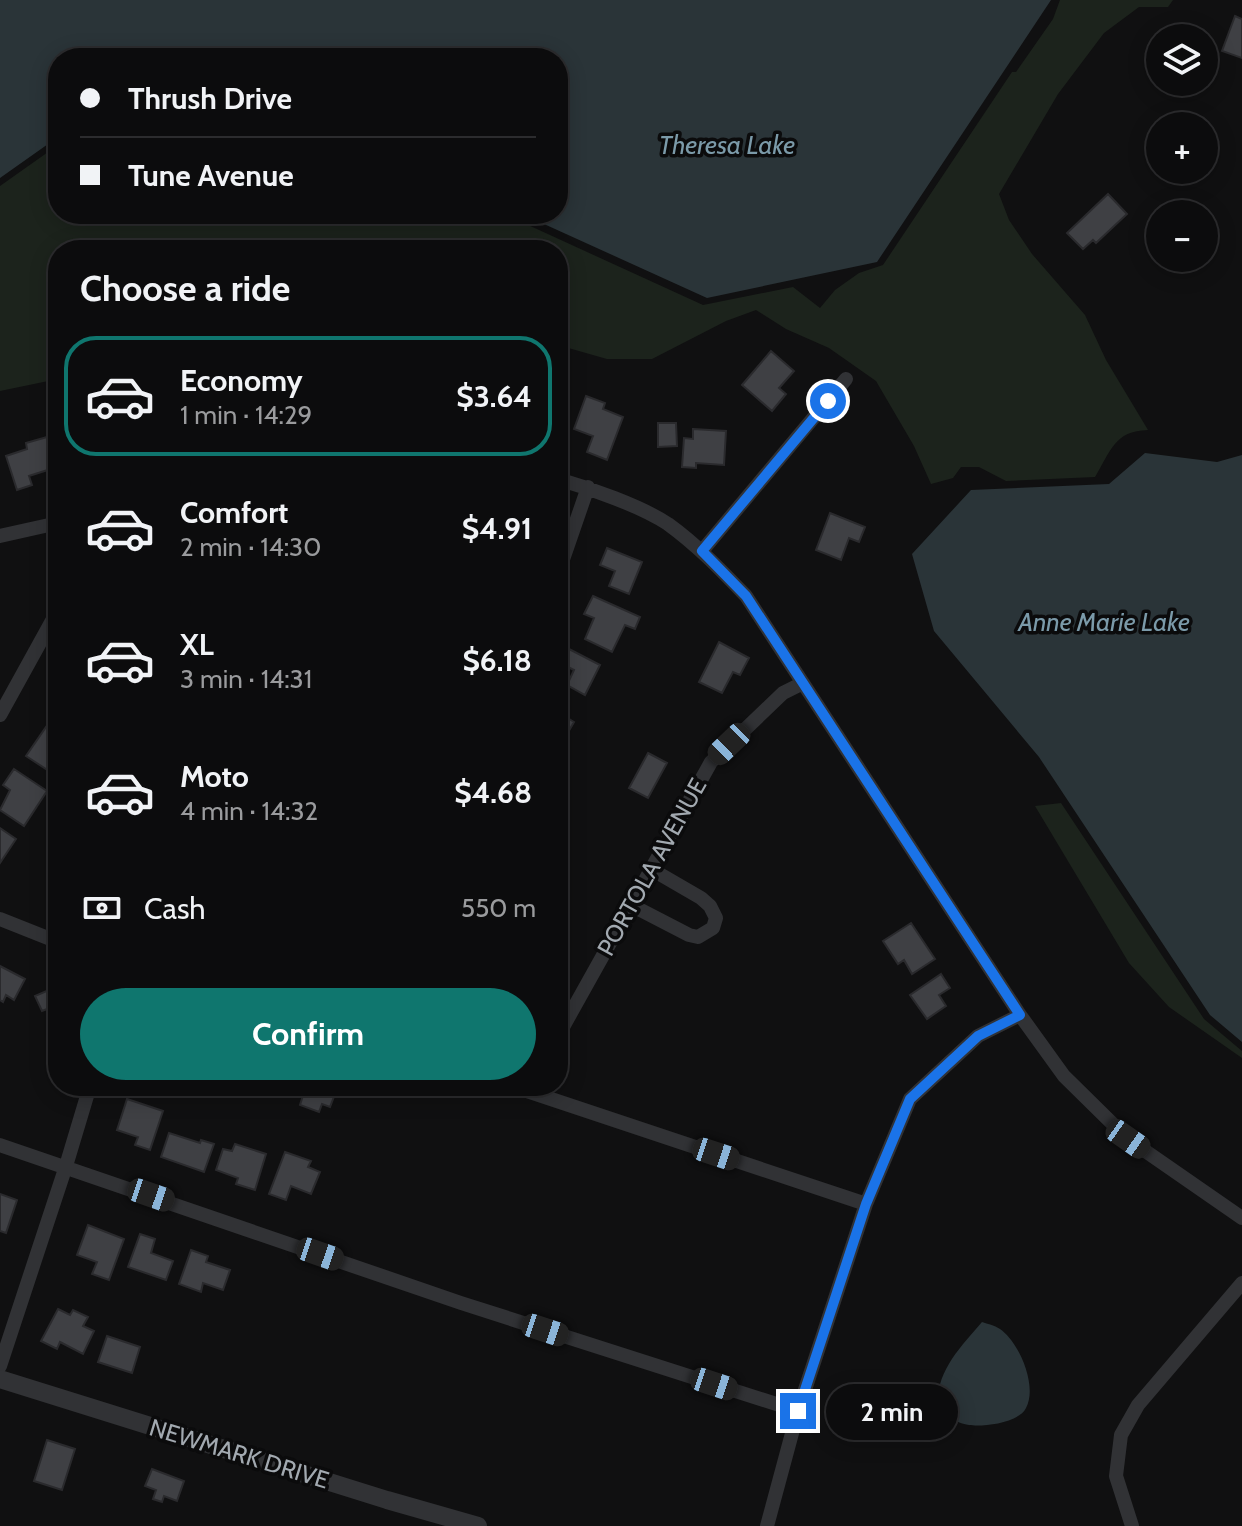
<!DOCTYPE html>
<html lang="en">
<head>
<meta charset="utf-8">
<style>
  :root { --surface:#0c0c0d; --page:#1a1a1b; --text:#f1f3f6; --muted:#9a9b9d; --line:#2c2c2e; --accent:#0f766e }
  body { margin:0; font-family:Cabin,sans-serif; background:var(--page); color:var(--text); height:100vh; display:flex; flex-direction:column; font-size:30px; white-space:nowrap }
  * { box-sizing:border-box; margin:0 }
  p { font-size:26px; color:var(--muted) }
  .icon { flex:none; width:44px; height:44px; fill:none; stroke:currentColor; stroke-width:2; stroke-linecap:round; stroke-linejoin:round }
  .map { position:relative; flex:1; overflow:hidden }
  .drawer { position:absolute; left:48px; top:240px; width:520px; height:856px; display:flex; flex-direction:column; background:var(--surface); border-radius:32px; box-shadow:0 4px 20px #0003,0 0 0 2px var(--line) }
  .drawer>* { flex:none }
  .top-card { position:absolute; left:48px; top:48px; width:520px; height:176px; border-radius:32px; box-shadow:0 4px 20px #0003,0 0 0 2px var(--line); display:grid; align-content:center; height:176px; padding:0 32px; background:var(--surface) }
  .fabs { position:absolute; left:1146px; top:24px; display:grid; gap:16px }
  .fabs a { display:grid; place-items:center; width:72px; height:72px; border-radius:50%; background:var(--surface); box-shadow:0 4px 20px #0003,0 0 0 2px var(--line); font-size:40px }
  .end { position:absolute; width:36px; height:36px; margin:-18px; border:10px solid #1a73e8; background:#fff; box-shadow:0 0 0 4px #fff }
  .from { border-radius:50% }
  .bubble { position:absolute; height:56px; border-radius:28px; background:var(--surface); box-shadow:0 4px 20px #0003,0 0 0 2px var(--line); font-size:26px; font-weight:700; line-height:56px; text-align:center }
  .car { position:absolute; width:24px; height:48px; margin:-24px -12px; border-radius:10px; box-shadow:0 0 6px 2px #0007; background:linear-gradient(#222 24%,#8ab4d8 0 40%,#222 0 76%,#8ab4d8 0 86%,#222 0) }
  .top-card b { display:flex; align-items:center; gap:28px; height:76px; font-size:30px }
  .top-card b+b { border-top:2px solid var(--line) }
  .top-card i { width:20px; height:20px; background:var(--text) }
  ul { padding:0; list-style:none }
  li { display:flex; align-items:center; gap:24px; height:120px; margin:0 16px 12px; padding:0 16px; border:4px solid transparent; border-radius:32px }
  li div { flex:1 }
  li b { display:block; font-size:30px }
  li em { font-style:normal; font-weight:700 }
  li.current { border-color:var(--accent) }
  li>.icon { width:72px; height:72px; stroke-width:1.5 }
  h2 { padding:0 32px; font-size:36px; line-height:96px }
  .pay { display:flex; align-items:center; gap:20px; height:88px; padding:0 32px; font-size:30px }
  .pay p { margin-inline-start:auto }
  .cta { display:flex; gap:16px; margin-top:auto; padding:16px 32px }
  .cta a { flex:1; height:92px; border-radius:48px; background:var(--accent); color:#fff; font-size:32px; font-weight:700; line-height:92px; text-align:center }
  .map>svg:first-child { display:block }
  .green { fill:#1c231c }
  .water { fill:#2a3438 }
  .building { fill:#3f4044; stroke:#2a2a2d; stroke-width:2 }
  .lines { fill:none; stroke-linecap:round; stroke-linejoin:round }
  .minor { stroke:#313235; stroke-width:14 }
  .tertiary { stroke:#313235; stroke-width:18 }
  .route { stroke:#1a73e8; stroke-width:10 }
  .labels { text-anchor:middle; stroke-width:7; stroke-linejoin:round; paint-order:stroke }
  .street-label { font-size:24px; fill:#a2a9b0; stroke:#0b0b0c }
  .water-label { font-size:26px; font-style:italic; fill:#7b9aa9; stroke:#0b0b0c }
</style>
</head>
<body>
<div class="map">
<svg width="1242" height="1526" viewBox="0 0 1242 1526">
  <rect width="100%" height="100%" fill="#101011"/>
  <path class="green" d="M1060 0H1173L1168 7H1139L1104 33 1058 94 999 194 1009 220 1032 254 1085 315 1106 360 1148 430C1114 431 1111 451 1095 477L1006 481 979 467H961L953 478 931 484 914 446 876 381 829 348 786 329 756 310 726 321 652 359H607L558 345V250H58V379L0 391V186L58 145V214H504L703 305 793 287 820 308 835 290 859 273 883 265 1012 72H1016L1053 19Z
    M1061 803 1204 1019 1242 1051V1058L1169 1007 1129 963 1035 806Z"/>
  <path class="water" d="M0 0H1051L877 262 707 298 522 214H558V58H58V137L0 178Z
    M1145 453 1217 462 1242 455V1042L1210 1015 1039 757 934 631 912 554 971 490 1109 484Z
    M982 1322C988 1324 994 1325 1000 1329 1019 1342 1038 1386 1026 1408 1019 1423 983 1427 969 1425 959 1424 948 1417 939 1413 932 1375 959 1349 982 1322Z"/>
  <path class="building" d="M1235 16 1242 19V58L1222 51Z
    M1108 194 1127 214 1096 243 1093 240 1083 249 1067 233Z
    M771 351 794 371 779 388 786 394 772 411 742 385Z
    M586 396 605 403 603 409 623 417 607 460 587 452 593 436 574 429Z
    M658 423H676L677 446 658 447Z
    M693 429 726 431 724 465 696 463V468L682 467 684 438 693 439Z
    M47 437 57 467 29 476 32 485 17 490 6 456 27 449 26 443Z
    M830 513 865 527 859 542 849 538 841 560 816 550Z
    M607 548 642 562 629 594 609 586 615 571 600 565Z
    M593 596 640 617 635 629 625 625 612 652 585 639 594 618 584 614Z
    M719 642 749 658 740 675 733 672 722 693 699 682Z
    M569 649 600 665 585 695 567 685 574 670 562 664Z
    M558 712 574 722 560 746 558 745Z
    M46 727 58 735V777L26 756Z
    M648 753 667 763 648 798 629 788Z
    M14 769 47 791 24 826 0 810 10 790 3 785Z
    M0 828 16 839 0 863Z
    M911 923 935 959 912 974 904 960 898 964 883 941Z
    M0 966 25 979 14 1000 6 995 3 1002 0 1000Z
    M941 974 950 988 939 995 946 1006 927 1019 910 995Z
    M58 986V1019L53 1022 47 1009 42 1011 35 996Z
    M306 1086H338L330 1107 322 1104 319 1112 300 1105Z
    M127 1099 163 1111 150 1150 135 1145 138 1137 117 1130Z
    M169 1133 200 1143 201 1140 214 1144 204 1172 161 1157Z
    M235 1144 266 1154 255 1190 236 1184 238 1178 216 1170 223 1149 232 1151Z
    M285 1152 311 1161 308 1167 320 1172 311 1194 291 1186 286 1200 269 1194Z
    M0 1194 17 1200 6 1233 0 1231Z
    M88 1225 124 1239 109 1280 92 1274 97 1262 77 1255Z
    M140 1234 155 1239 151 1253 173 1261 166 1280 128 1267Z
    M191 1250 208 1256 206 1262 230 1270 223 1290 203 1283 201 1292 179 1284Z
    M58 1309 70 1315 73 1310 88 1317 83 1326 94 1331 83 1354 60 1342 57 1349 41 1341Z
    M107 1336 140 1347 132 1373 98 1362Z
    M47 1440 75 1449 62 1490 34 1481Z
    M152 1469 184 1481 177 1501 164 1496 162 1502 153 1499 156 1490 145 1486Z"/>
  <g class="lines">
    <path class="minor" d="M558 479C589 488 641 506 668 524 697 545 721 570 746 596L1020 1015 1064 1076 1128 1139 1242 1218
      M52 525 58 540
      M0 536 58 523
      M702 551 846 379
      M558 574 588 487
      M0 715 58 610
      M631 905 689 935 698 937 713 928 716 918 710 906 701 898 651 869
      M0 919 58 942
      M558 1036 711 762 783 693 803 683
      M512 1086 866 1204
      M0 1145 461 1303 798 1411
      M0 1366 66 1166 90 1086
      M767 1526 798 1411 866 1204 910 1099 978 1036 1020 1015
      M1132 1526 1116 1476 1121 1435 1138 1405 1242 1283"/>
    <path class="tertiary" d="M0 1379 387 1500 478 1526"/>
  </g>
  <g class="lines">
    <path class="route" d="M798 1411 866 1204 910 1099 978 1036 1020 1015 746 596 702 551 828 401"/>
  </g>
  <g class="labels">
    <g class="street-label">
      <text transform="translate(652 867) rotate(-61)" y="8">PORTOLA AVENUE</text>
      <text transform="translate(239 1454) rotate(17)" y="8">NEWMARK DRIVE</text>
    </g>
    <g class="water-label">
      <text x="727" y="154">Theresa Lake</text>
      <text x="1104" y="631">Anne Marie Lake</text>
    </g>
  </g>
</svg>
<div class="fabs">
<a><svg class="icon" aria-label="layers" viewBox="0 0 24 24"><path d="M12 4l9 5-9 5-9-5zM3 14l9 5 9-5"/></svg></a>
<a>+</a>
<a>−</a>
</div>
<i class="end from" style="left:828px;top:401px"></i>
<i class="end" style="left:798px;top:1411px"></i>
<div class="bubble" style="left:826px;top:1384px;width:132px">2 min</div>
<i class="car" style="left:729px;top:744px;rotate:226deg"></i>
<i class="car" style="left:1128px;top:1139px;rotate:125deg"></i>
<i class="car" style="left:716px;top:1154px;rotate:108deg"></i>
<i class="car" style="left:151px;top:1195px;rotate:109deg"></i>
<i class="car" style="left:320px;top:1254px;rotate:109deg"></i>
<i class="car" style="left:545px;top:1330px;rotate:108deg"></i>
<i class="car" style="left:714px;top:1384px;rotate:108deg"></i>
<div class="top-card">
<b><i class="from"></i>Thrush Drive</b>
<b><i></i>Tune Avenue</b>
</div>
<section class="drawer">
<h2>Choose a ride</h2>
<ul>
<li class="current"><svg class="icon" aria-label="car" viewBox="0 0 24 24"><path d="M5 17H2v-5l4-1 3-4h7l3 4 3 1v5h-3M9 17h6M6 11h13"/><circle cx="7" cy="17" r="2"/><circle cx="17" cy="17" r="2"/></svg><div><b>Economy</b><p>1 min · 14:29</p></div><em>$3.64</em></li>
<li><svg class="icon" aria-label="car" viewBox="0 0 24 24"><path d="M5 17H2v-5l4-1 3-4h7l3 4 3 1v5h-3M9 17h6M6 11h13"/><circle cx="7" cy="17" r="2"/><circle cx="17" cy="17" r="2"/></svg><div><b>Comfort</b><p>2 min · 14:30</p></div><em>$4.91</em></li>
<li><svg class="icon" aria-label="car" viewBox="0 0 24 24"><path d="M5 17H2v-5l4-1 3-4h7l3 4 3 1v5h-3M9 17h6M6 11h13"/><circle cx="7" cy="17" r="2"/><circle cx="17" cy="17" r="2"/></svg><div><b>XL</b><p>3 min · 14:31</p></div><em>$6.18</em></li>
<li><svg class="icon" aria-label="car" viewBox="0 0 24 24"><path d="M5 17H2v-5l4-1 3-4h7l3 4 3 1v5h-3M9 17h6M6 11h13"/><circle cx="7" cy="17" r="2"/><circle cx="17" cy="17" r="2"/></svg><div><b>Moto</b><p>4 min · 14:32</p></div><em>$4.68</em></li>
</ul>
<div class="pay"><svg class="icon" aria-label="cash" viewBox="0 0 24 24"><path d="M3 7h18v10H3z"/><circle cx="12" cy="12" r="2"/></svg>Cash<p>550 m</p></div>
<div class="cta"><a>Confirm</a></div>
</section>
</div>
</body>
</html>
